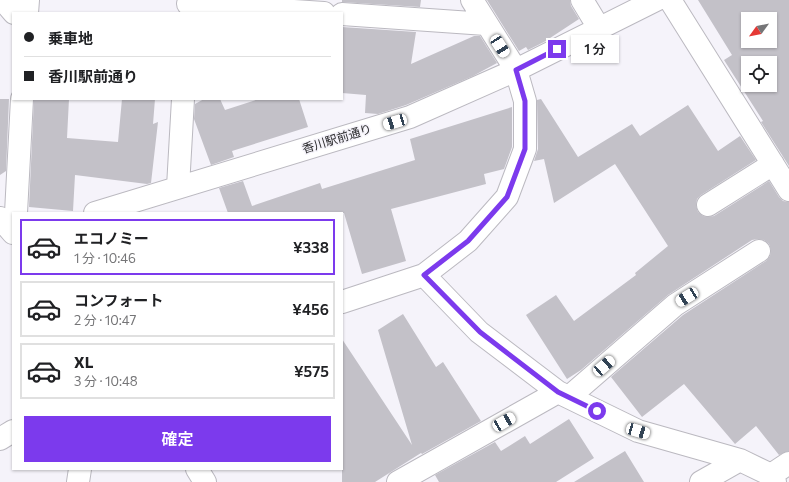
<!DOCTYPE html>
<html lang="ja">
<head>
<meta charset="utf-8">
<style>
  :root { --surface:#fff; --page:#f6f6f6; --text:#202124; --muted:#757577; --line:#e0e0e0; --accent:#7c3aed }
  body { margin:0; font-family:Commissioner,"Noto Sans JP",sans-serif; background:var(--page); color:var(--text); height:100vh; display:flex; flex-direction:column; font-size:15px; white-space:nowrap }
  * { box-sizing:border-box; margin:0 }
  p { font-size:13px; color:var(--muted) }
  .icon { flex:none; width:22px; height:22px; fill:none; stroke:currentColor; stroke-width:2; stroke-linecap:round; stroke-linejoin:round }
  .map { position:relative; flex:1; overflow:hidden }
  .side { position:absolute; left:12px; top:212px; width:331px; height:258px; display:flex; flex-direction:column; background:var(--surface); border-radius:0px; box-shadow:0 1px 3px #0004 }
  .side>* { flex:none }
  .top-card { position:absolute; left:12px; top:12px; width:331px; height:88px; border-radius:0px; box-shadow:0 1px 3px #0004; display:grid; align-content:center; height:88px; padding:0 12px; background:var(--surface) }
  .needle { width:26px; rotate:237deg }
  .fabs { position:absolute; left:741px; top:12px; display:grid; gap:8px }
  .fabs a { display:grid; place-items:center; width:36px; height:36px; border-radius:0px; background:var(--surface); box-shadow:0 1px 3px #0004; font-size:20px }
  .end { position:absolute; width:18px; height:18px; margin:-9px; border:5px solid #7c3aed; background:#fff; box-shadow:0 0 0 2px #fff }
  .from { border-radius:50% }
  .bubble { position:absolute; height:28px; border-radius:0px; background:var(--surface); box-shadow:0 1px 3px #0004; font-size:13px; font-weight:600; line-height:28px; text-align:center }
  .car { position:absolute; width:12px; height:24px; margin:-12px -6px; border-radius:5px; box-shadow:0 0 3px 1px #0007; background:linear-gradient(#fff 24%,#345 0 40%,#fff 0 76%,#345 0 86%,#fff 0) }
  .top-card b { display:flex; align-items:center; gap:14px; height:38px; font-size:15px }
  .top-card b+b { border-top:1px solid var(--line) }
  .top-card i { width:10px; height:10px; background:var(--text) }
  ul { padding:7px 0 0; list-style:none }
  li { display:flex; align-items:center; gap:12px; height:56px; margin:0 8px 6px; padding:0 4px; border:2px solid var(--line); border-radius:0px }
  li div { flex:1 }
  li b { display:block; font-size:15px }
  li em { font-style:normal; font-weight:600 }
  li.current { border-color:var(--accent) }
  li>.icon { width:36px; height:36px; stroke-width:1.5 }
  .button { display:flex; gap:8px; margin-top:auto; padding:8px 12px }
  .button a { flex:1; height:46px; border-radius:0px; background:var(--accent); color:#fff; font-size:16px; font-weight:600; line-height:46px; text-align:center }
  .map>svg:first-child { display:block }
  .building { fill:#c3c1c8; fill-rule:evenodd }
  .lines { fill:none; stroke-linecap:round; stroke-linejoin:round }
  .minor-casing { stroke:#bbb9c0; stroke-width:24 }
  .minor { stroke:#fff; stroke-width:22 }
  .route { stroke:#7c3aed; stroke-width:5 }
  .labels { text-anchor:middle; stroke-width:3; stroke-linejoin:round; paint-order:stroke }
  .street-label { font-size:12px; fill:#2b2b2d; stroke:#f5f3fa }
</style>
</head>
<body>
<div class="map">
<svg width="789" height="482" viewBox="0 0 789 482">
  <rect width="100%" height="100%" fill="#f5f3fa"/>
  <path class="building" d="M342 0H421L420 7 342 2Z
    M487 0H570L571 6 579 19 544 42 528 50 526 47 519 51Z
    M698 0H789V166L761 122 763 121 724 60 732 55ZM748 19H770V41H748ZM748 63H770V85H748Z
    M342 27 416 32 411 64 474 36H480L497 63 473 76 406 105 378 114 365 113 366 95 342 93Z
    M0 99H9L6 171 0 175Z
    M34 99H69L67 138 118 142 122 99H155L153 124 158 122 151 183 147 184 75 175 73 211 29 207Z
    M204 99H220L225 110 259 99H299L308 127 232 151 234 157 211 165 194 119 195 104Z
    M541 99 578 157 632 124 640 136 688 105 718 151 740 136 756 160 701 195 697 199 696 205 698 212 703 216 709 217 714 216 769 181 779 197 783 201 789 202V451L779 455 756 426 735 444 684 384 642 417 611 377 683 315 766 261 770 256 771 250 769 244 764 240 758 239 752 240 668 295 581 370 567 379 526 315 556 295 574 321 636 275 635 273 668 246 615 164 554 203 544 159 534 161 538 149 537 100Z
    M512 107V147L504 169 484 174 486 184 391 209 406 261 362 274 344 213H228L219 188 243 181 252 206 320 183 322 189 415 160 410 139Z
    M403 314 436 367 443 362 481 421 422 454 421 453 375 482H342V339L412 445 378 330Z
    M569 419 594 458 556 482H439L435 475 495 442 501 451 525 436 530 444Z
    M625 451 644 482H574Z"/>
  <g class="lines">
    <defs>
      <path id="minor" d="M3 0 14 13
        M472 0 516 70 525 101V149L507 197 468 241 424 275 479 332 558 392 638 431 740 460 771 475 775 482
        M582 0 599 28
        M670 0 789 190
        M188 4 324 13
        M27 13 28 0
        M342 14 486 24
        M178 187 183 99
        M708 205 773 164
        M16 213 22 99
        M95 213 410 117 516 70 656 0
        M0 218 13 233
        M342 302 424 275
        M569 397 675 305 759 251
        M0 439 13 431
        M197 469 205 482
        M771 475 789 463
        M78 482 80 469
        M398 482 558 392
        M701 482 740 460"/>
    </defs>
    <use href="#minor" class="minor-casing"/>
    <use href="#minor" class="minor"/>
  </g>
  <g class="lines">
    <path class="route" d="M557 49 516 70 525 101V149L507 197 468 241 424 275 480 332 558 392 597 411"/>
  </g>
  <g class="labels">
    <g class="street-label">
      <text transform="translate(337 139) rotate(-17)" y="4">香川駅前通り</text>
    </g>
  </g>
</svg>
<div class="fabs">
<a><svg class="needle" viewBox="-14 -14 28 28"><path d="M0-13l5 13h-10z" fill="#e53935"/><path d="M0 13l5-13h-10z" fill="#757577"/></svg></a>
<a><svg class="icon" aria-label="locate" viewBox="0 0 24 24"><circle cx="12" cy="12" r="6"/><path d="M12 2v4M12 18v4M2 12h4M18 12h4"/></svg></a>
</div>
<i class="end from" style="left:597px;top:411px"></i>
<i class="end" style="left:557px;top:49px"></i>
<div class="bubble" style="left:571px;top:35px;width:48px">1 分</div>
<i class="car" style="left:500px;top:46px;rotate:147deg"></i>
<i class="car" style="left:395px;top:122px;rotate:253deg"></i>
<i class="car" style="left:687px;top:297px;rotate:238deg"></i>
<i class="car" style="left:604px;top:366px;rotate:49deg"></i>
<i class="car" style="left:504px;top:422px;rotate:60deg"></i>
<i class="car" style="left:638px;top:431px;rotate:106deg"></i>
<div class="top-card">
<b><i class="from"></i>乗車地</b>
<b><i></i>香川駅前通り</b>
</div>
<section class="side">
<ul>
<li class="current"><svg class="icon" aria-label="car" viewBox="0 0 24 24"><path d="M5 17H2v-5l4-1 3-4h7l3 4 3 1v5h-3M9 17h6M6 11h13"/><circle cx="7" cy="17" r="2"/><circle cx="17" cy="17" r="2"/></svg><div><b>エコノミー</b><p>1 分 · 10:46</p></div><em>¥338</em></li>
<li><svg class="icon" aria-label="car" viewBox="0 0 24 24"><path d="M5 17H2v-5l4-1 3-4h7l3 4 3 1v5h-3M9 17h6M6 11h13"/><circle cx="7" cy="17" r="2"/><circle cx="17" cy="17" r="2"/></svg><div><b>コンフォート</b><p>2 分 · 10:47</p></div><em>¥456</em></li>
<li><svg class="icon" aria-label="car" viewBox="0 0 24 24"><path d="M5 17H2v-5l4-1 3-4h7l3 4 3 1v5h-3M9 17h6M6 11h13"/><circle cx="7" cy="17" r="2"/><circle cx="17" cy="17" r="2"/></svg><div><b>XL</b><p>3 分 · 10:48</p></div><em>¥575</em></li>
</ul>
<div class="button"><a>確定</a></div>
</section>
</div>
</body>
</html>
